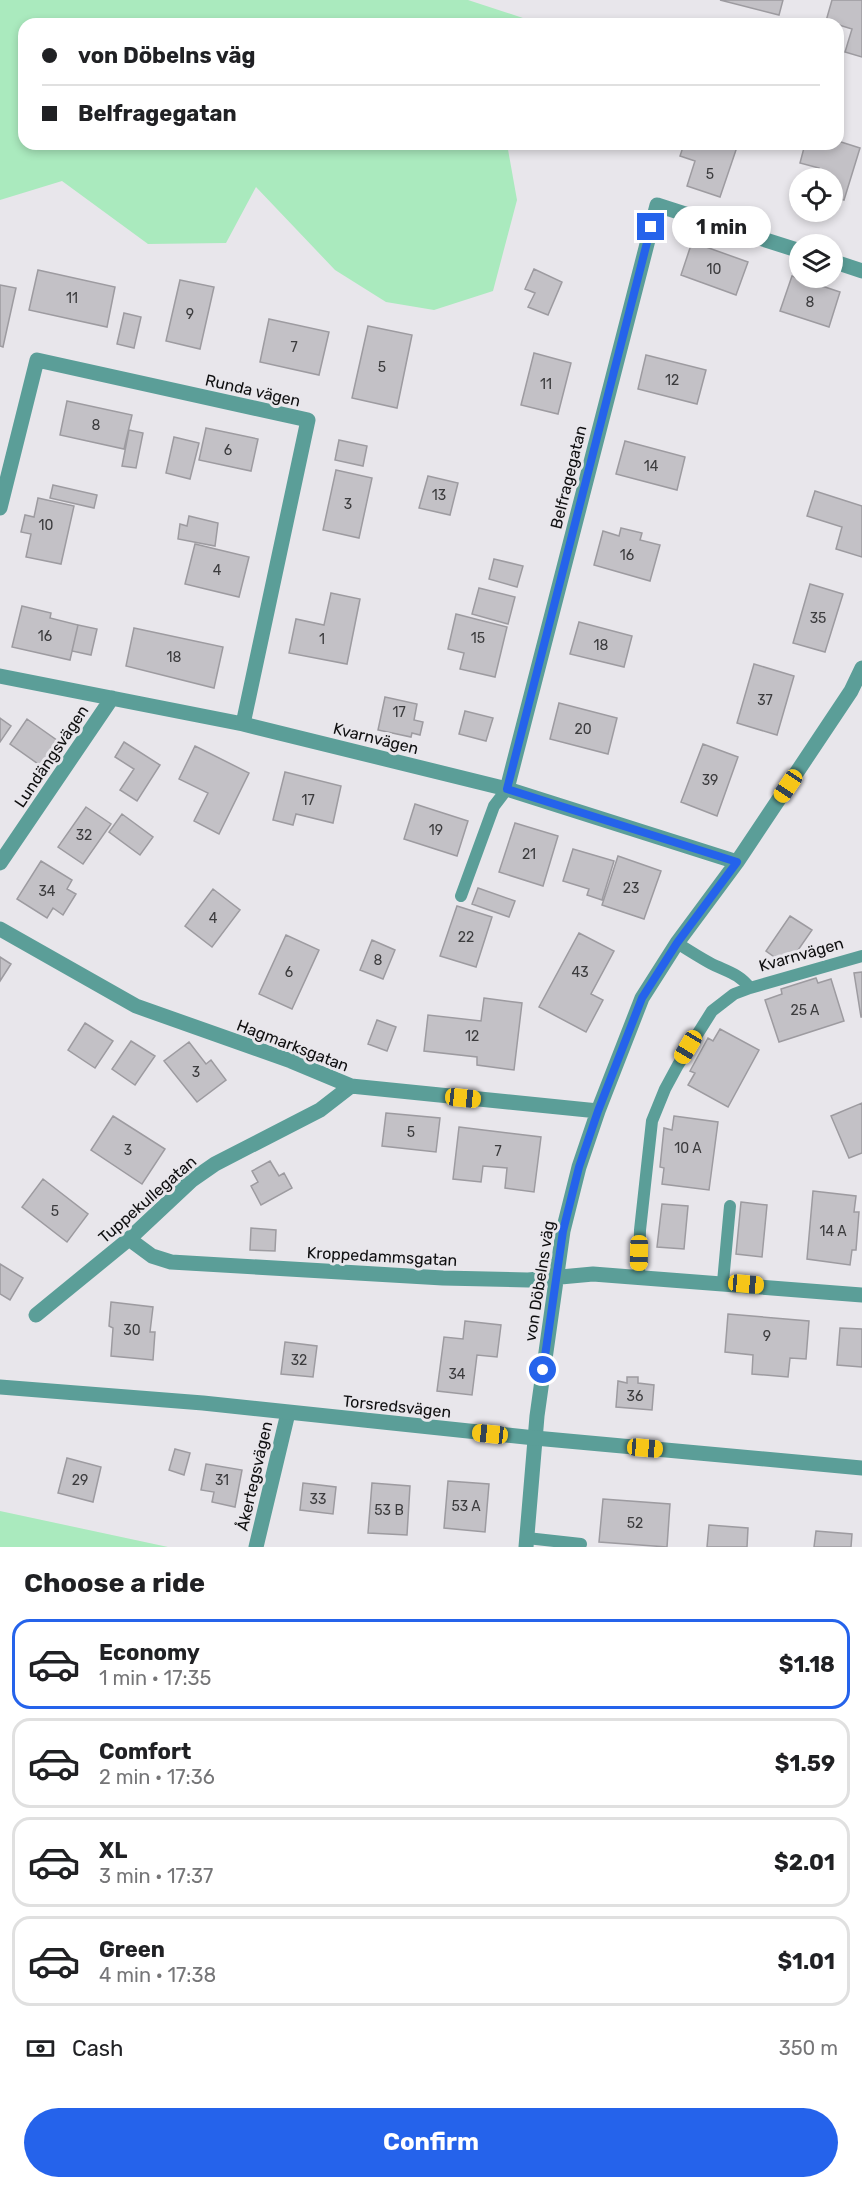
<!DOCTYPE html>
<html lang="en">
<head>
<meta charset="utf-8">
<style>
  :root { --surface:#fff; --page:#f2f2f2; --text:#202124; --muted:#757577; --line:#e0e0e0; --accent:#2563eb }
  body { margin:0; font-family:Rubik,sans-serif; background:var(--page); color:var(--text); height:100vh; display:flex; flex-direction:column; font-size:22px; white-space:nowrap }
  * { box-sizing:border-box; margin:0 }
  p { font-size:20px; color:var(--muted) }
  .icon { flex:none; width:33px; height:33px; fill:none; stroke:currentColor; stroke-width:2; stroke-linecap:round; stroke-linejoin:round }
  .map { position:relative; height:1547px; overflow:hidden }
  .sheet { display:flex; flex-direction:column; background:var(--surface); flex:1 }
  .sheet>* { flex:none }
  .banner { position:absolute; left:18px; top:18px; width:826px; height:132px; border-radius:18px; box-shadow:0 3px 9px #0003; display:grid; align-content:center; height:132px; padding:0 24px; background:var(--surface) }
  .controls { position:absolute; left:789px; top:168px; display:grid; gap:12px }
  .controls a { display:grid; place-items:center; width:54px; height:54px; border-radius:50%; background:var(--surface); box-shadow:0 3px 9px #0003; font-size:30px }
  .end { position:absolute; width:27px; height:27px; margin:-14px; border:8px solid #2563eb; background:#fff; box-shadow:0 0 0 3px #fff }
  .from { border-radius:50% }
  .bubble { position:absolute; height:42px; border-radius:21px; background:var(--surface); box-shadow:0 3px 9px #0003; font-size:20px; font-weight:700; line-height:42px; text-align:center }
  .car { position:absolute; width:18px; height:36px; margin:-18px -9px; border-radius:8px; box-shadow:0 0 4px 2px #0007; background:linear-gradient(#f5c518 24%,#345 0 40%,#f5c518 0 76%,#345 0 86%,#f5c518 0) }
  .banner b { display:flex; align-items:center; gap:21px; height:57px; font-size:22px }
  .banner b+b { border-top:2px solid var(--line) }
  .banner i { width:15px; height:15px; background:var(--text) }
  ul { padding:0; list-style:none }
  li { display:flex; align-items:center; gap:18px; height:90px; margin:0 12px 9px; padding:0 12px; border:3px solid var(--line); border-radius:18px }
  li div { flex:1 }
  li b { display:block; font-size:22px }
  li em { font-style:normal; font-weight:700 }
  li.on { border-color:var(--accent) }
  li>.icon { width:54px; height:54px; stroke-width:1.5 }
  h2 { padding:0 24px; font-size:27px; line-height:72px }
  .pay { display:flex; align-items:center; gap:15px; height:66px; padding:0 24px; font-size:22px }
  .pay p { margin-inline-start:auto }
  .button { display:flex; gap:12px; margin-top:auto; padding:12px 24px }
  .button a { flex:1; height:69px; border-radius:36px; background:var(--accent); color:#fff; font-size:24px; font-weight:700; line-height:69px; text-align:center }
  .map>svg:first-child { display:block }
  .green { fill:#aaeabe }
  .building { fill:#c3c1c6; stroke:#9d9ba0; stroke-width:1.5 }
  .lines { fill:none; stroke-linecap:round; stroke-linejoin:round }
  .service { stroke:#5b9e98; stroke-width:12 }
  .minor { stroke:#5b9e98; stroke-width:15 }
  .tertiary { stroke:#5b9e98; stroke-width:15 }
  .route { stroke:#2563eb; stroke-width:8 }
  .labels { text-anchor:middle; stroke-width:6; stroke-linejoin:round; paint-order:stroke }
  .number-label { font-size:14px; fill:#3c3c3e }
  .street-label { font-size:16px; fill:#0f0f10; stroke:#e8e6eb }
</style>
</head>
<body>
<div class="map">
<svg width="862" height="1547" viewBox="0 0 862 1547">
  <rect width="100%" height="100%" fill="#e8e6eb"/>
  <path class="green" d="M0 0H468L529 20 527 24H24V144H507L517 200 493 291 434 310 386 302 335 270 256 187 226 243 148 244 62 181 0 200Z
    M0 1511 168 1547H0Z"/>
  <path class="building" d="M720 0H783L779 15Z
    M832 0H862V57L845 52 852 29 826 21Z
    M838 141 860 148 844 200 832 197V178H816L819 168 800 163 805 144H838Z
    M684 144H738L720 197 687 186 695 161 680 156Z
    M692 242 748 262 736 295 681 275Z
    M534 269 562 282 548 315 528 307 535 293 525 289Z
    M38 270 115 287 107 327 29 310Z
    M792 276 840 292 829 327 780 311Z
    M180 280 214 287 200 349 166 341Z
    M0 285 16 288 3 347 0 346Z
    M124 313 141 317 134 348 117 344Z
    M269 319 329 332 319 375 260 362Z
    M368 326 412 335 397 408 352 398Z
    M534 353 571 363 558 414 521 405Z
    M646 355 706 370 697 404 638 389Z
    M67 401 132 415 124 449 60 435Z
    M206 428 258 439 251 471 199 460Z
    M129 430 143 433 136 468 122 466Z
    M174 437 199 443 190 479 166 473Z
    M339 440 367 446 363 466 335 460Z
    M625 441 685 457 677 490 616 474Z
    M336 470 372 478 359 538 323 530Z
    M428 476 458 483 450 515 419 508Z
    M53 485 97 495 94 508 50 498Z
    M815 491 862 506V557L836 549 842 527 807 516Z
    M38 498 74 506 61 564 26 557 31 534 21 532 25 515 34 517Z
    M189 516 218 523 215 546 178 539 180 524 187 526Z
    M621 528 642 533 640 540 660 545 650 581 594 565 603 531 619 536Z
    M195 544 249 557 239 597 185 584Z
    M494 559 523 566 517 587 489 579Z
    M810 584 843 594 825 652 793 643Z
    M479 588 515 597 508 624 472 614Z
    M331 593 360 599 347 664 289 653 296 619 324 625Z
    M22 606 51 613 50 618 78 625 70 660 12 647Z
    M456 614 507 627 495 677 460 669 464 653 448 649Z
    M579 622 632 636 624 667 570 654Z
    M78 625 97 629 91 655 72 651Z
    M134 628 223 647 214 688 126 666Z
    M754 664 794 676 777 735 737 723Z
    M385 697 417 704 414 720 423 722 420 735 412 733 411 737 378 730Z
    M559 703 617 718 608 754 550 739Z
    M465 711 493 718 486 741 459 734Z
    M0 718 11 726 0 742Z
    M27 719 58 741 41 766 10 744Z
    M124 742 160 765 137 801 120 790 134 769 115 757Z
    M703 744 738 757 717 816 681 802Z
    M195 746 249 773 219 834 194 821 208 793 179 779Z
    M285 772 341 786 333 823 296 814 293 825 273 820Z
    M415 804 468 821 457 856 404 839Z
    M86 807 111 824 83 864 58 847Z
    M122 814 153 837 140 855 109 832Z
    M515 823 558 836 543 886 499 872Z
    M573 849 614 861 602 900 587 895 589 889 563 881Z
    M618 856 661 871 644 919 602 905Z
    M41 861 72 880 67 889 76 894 63 915 53 908 47 918 17 899Z
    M478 888 515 901 509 917 472 904Z
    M213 889 240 910 212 947 185 926Z
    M457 906 492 917 476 967 440 956Z
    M790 916 812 930 787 966 766 951Z
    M579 933 614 951 591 994 603 1000 586 1032 539 1007Z
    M286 935 319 950 292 1009 259 994Z
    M372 940 395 950 383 979 360 970Z
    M0 957 11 964 0 981Z
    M862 972V1017H861L854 973Z
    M816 978 818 983 831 979 844 1021 779 1042 765 1000 782 994 781 989Z
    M484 998 522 1003 514 1070 477 1065V1057L424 1051 428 1015 481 1021Z
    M377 1020 396 1027 387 1051 368 1044Z
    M85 1023 113 1041 95 1068 68 1050Z
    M720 1029 759 1050 728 1107 688 1085 695 1073 690 1071 708 1038 713 1041Z
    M131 1041 155 1056 135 1085 112 1069Z
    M189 1042 206 1064 211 1060 226 1080 197 1102 164 1061Z
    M862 1103V1153L849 1158 831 1116Z
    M386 1113 440 1118 436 1152 382 1146Z
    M113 1116 165 1149 142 1184 91 1150Z
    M674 1116 718 1122 709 1190 662 1184 664 1168 660 1167 664 1128 672 1130Z
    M459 1127 541 1137 534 1192 505 1188 507 1168 483 1166 481 1182 453 1179Z
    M270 1161 279 1176 284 1173 292 1188 261 1205 251 1186 258 1182 252 1171Z
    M43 1179 88 1214 67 1242 22 1207Z
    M813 1191 856 1196 854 1212H859L856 1250H852L850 1265 807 1259Z
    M741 1202 767 1205 762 1257 736 1254Z
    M662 1204 688 1206 684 1249 657 1247Z
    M251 1228 276 1230 275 1251 250 1250Z
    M0 1264 23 1278 10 1300 0 1294Z
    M111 1302 153 1307 150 1332H155L153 1360 111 1356 113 1328 109 1326Z
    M728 1314 809 1321 806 1359 790 1358 788 1377 752 1374 753 1355 725 1352Z
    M465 1321 501 1325 497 1357 477 1355 472 1395 437 1391 444 1337 463 1339Z
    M840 1328 862 1329V1367L837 1365Z
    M285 1342 317 1346 313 1377 281 1374Z
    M627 1377H638V1383L654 1385 652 1410 616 1407 618 1381 627 1383Z
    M175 1449 190 1453 184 1475 169 1470Z
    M67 1458 101 1467 93 1502 58 1493Z
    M206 1464 242 1470 235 1507 212 1502 214 1492 201 1490Z
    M448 1481 489 1484 485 1532 444 1528Z
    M303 1483 336 1487 333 1514 300 1510Z
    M372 1483 410 1486 407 1535 368 1533Z
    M603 1499 670 1504 667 1547 599 1542Z
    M709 1525 748 1528 747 1547H707Z
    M816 1531 852 1534 851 1547H814Z"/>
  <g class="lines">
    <path class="service" d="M461 896 494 806 507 789
      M677 943C688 950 699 957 710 963 725 971 739 973 750 988
      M639 1276 640 1230 652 1121 665 1089 678 1065 712 1011 734 994 750 988 862 956
      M723 1282 730 1206
      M527 1538 581 1544"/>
    <path class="minor" d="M832 261 862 271
      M0 508 37 360 308 420 243 724
      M0 676 243 724 507 789 737 862
      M507 789 657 205 800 251
      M0 863 112 698
      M0 929 136 1006 291 1061 351 1086 598 1111
      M129 1239 152 1256 171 1262 443 1278 528 1280 593 1274 862 1295
      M36 1315 129 1239 192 1180 215 1164 320 1110 351 1086
      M256 1547 288 1413
      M526 1547 537 1416 563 1231 579 1167 598 1111 642 998 677 943 737 862 851 691 862 668"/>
    <path class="tertiary" d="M0 1387 203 1403 535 1438 862 1468"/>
  </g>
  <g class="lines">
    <path class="route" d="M543 1370 563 1231 579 1167 598 1111 642 998 677 943 737 862 507 789 651 227"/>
  </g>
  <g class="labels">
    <g class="number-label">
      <text x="710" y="179">5</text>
      <text x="714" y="274">10</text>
      <text x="72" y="303">11</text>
      <text x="810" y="307">8</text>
      <text x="190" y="319">9</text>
      <text x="294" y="352">7</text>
      <text x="382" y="372">5</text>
      <text x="672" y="385">12</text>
      <text x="546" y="389">11</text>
      <text x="96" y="430">8</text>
      <text x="228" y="455">6</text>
      <text x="651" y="471">14</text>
      <text x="439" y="500">13</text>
      <text x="348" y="509">3</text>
      <text x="46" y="530">10</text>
      <text x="627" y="560">16</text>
      <text x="217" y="575">4</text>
      <text x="818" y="623">35</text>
      <text x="45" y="641">16</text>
      <text x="478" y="643">15</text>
      <text x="322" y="644">1</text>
      <text x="601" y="650">18</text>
      <text x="174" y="662">18</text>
      <text x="765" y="705">37</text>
      <text x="399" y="717">17</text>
      <text x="583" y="734">20</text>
      <text x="710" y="785">39</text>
      <text x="308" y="805">17</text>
      <text x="436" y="835">19</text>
      <text x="84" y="840">32</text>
      <text x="529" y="859">21</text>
      <text x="631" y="893">23</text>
      <text x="47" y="896">34</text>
      <text x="213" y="923">4</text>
      <text x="466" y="942">22</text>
      <text x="378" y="965">8</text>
      <text x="289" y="977">6</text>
      <text x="580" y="977">43</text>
      <text x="805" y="1015">25 A</text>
      <text x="472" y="1041">12</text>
      <text x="196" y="1077">3</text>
      <text x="411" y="1137">5</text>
      <text x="688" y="1153">10 A</text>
      <text x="128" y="1155">3</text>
      <text x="498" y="1156">7</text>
      <text x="55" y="1216">5</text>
      <text x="833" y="1236">14 A</text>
      <text x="132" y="1335">30</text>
      <text x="767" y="1341">9</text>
      <text x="299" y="1365">32</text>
      <text x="457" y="1379">34</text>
      <text x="635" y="1401">36</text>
      <text x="80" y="1485">29</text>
      <text x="222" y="1485">31</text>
      <text x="318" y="1504">33</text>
      <text x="466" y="1511">53 A</text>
      <text x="389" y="1515">53 B</text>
      <text x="635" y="1528">52</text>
    </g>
    <g class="street-label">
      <text transform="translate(253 390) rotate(13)" y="6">Runda vägen</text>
      <text transform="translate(568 477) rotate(-76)" y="6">Belfragegatan</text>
      <text transform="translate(376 738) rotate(14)" y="6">Kvarnvägen</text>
      <text transform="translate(51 756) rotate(-56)" y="6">Lundängsvägen</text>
      <text transform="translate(801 954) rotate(-16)" y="6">Kvarnvägen</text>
      <text transform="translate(293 1045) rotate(21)" y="6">Hagmarksgatan</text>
      <text transform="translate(147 1199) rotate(-41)" y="6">Tuppekullegatan</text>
      <text transform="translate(382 1256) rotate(3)" y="6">Kroppedammsgatan</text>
      <text transform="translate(539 1281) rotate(-81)" y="6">von Döbelns väg</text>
      <text transform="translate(397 1406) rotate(6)" y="6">Torsredsvägen</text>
      <text transform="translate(254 1476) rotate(-77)" y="6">Åkertegsvägen</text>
    </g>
  </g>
</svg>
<div class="controls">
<a><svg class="icon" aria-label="locate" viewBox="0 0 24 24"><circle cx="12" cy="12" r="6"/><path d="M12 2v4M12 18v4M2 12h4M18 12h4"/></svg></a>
<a><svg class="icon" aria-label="layers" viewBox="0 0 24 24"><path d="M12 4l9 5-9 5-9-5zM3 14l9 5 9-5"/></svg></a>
</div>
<i class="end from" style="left:543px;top:1370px"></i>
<i class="end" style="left:651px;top:227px"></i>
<div class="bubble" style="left:672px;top:206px;width:99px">1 min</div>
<i class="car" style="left:788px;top:786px;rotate:214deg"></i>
<i class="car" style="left:688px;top:1047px;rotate:211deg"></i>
<i class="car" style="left:463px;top:1098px;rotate:96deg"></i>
<i class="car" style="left:639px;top:1253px;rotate:181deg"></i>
<i class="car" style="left:746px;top:1284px;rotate:95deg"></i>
<i class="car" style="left:490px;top:1434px;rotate:276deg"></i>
<i class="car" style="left:645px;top:1448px;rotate:95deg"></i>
<div class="banner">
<b><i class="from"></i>von Döbelns väg</b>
<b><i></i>Belfragegatan</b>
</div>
</div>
<section class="sheet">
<h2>Choose a ride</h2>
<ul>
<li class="on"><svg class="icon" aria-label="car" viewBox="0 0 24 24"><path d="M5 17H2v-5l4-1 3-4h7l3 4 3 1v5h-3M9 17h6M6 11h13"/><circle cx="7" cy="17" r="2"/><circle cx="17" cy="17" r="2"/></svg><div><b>Economy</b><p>1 min · 17:35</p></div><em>$1.18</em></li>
<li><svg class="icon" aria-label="car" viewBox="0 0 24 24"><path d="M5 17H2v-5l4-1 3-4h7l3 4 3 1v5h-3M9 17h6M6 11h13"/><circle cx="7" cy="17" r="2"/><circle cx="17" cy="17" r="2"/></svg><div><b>Comfort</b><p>2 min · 17:36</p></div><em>$1.59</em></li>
<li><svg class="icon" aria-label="car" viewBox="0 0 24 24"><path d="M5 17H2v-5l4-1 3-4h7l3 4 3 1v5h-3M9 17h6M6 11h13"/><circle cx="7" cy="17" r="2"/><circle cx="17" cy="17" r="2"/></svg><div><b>XL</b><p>3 min · 17:37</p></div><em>$2.01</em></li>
<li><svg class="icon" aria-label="car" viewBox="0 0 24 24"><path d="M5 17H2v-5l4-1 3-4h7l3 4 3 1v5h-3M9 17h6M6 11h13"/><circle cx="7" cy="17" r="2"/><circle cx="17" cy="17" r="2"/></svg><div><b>Green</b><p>4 min · 17:38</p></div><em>$1.01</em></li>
</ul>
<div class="pay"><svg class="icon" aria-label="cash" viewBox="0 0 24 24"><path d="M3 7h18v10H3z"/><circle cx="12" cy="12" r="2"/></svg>Cash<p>350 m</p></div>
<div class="button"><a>Confirm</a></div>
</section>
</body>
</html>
